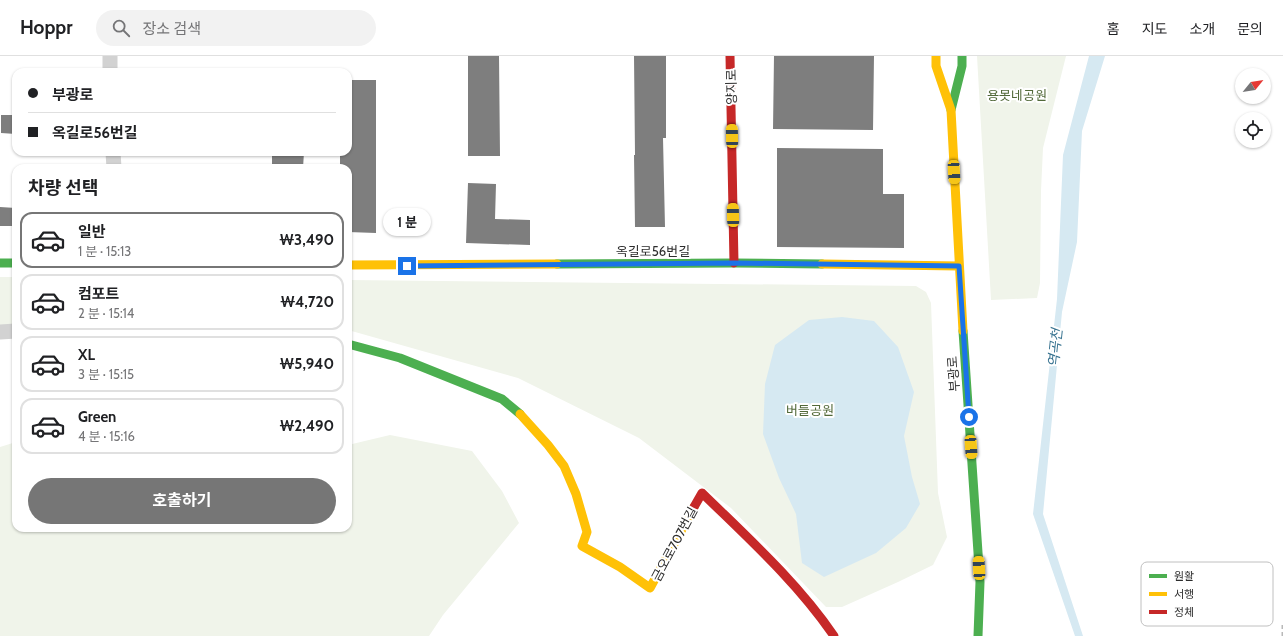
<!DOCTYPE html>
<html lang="ko">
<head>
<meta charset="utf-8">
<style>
  :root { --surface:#fff; --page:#f2f2f2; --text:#202124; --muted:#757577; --line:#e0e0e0; --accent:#767676 }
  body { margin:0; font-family:Cabin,"Noto Sans KR",sans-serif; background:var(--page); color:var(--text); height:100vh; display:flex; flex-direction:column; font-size:15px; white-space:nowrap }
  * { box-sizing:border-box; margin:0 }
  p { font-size:13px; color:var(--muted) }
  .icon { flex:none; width:22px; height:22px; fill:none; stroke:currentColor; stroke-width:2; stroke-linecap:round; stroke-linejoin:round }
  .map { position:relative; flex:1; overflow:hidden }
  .side { position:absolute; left:12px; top:108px; width:340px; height:368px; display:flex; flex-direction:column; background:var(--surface); border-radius:12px; box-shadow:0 1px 3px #0004 }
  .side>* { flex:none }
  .banner { position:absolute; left:12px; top:12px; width:340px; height:88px; border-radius:12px; box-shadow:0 1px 3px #0004; display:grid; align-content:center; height:88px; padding:0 16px; background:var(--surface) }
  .needle { width:26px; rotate:60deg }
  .tools { position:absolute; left:1235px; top:12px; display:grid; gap:8px }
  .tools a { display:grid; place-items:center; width:36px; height:36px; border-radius:50%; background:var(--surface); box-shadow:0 1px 3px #0004; font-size:20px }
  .end { position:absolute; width:18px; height:18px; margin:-9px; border:5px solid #1a73e8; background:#fff; box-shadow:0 0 0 2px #fff }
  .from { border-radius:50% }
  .bubble { position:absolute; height:28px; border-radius:14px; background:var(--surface); box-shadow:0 1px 3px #0004; font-size:13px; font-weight:700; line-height:28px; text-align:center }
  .car { position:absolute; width:12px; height:24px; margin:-12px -6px; border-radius:5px; box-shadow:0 0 3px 1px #0007; background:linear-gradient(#f5c518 24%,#345 0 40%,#f5c518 0 76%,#345 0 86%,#f5c518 0) }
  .banner b { display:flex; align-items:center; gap:14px; height:38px; font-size:15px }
  .banner b+b { border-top:1px solid var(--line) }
  .banner i { width:10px; height:10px; background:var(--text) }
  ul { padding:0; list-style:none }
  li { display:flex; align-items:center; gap:12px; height:56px; margin:0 8px 6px; padding:0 8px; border:2px solid var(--line); border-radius:12px }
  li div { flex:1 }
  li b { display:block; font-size:15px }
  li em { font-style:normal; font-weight:700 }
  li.active { border-color:var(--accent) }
  li>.icon { width:36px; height:36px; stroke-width:1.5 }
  h2 { padding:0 16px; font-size:18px; line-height:48px }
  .primary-button { display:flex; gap:8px; margin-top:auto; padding:8px 16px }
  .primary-button a { flex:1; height:46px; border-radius:24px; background:var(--accent); color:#fff; font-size:16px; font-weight:700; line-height:46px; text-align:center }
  header { display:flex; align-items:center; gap:24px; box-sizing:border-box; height:56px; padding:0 20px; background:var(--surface); border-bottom:1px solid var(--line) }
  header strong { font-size:19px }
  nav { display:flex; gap:22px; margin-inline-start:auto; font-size:14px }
  .search { width:280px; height:36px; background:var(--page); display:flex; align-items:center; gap:10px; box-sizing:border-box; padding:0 14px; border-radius:22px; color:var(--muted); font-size:15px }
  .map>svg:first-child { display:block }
  .green { fill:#f0f4ea }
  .water { fill:#d6e9f2 }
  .building { fill:#7e7e7e }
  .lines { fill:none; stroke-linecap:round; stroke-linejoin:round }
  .street { stroke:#d2d2d2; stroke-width:15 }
  .fast { stroke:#4caf50; stroke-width:9 }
  .slow { stroke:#ffc107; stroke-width:9 }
  .jam { stroke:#c62828; stroke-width:9 }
  .rail { stroke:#b9b9b9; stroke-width:3; stroke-dasharray:4 3; stroke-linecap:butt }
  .route { stroke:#1a73e8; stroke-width:5 }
  .labels { text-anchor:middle; stroke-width:4; stroke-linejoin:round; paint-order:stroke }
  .street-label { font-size:13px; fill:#2d2d2d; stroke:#fff }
  .park-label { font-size:13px; fill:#526939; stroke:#fff }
  .water-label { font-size:14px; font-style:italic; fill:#397491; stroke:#fff }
  .key { fill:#fff; stroke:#c0c0c0; stroke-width:1 }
  .key-label { font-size:11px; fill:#2d2d2d }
</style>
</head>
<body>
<header>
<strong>Hoppr</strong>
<div class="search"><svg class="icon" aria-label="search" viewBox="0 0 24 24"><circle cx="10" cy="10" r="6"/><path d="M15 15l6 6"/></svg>장소 검색</div>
<nav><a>홈</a><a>지도</a><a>소개</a><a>문의</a></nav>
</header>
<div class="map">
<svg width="1283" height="580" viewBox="0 0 1283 580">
  <rect width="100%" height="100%" fill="#fff"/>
  <path class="green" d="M977 0H1066L1043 92 1041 135 1040 227 1037 242 991 244Z
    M0 221H16V269H0Z
    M348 224 916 230 926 236 931 247 938 437 947 481 933 509 898 526 842 551H826L731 452 639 382 518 322 348 274Z
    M390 379 472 395 502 435 519 467 443 559 429 580H0V391L16 386V472H348V389Z"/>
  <path class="water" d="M1089 0H1105L1082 75 1077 186 1062 256 1043 458 1083 580H1075L1033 458 1057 243 1063 99Z
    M842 261 874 265 898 291 914 336 904 380 912 421 920 448 906 472 876 497 824 521 802 507 796 458 779 422 763 378 765 328 775 289 809 264Z"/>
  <path class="building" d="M468 0H499L500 100H468Z
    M634 0H666V82H663L665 171H635L634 99H635Z
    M774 0H874L873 74 773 73Z
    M348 24H376V177L348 176V112H340V96H348Z
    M1 59H16V78L1 77Z
    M777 92 883 93V138H904V192L777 191Z
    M272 96H304L303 112H272Z
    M468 127 496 128 495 163 530 164V189L466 187Z
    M0 151 16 152V170H0Z"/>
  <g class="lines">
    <path class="street" d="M110 0V16
      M113 96 114 112
      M0 276 16 275"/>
    <path class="fast" d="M951 54 962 10V0
      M0 207H16
      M557 208 734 207 822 208
      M963 275 980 526 978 580
      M348 288 400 302 502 343 520 358"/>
    <path class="slow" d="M936 0V10L951 54 963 275
      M822 208 959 210
      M348 209 557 208
      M520 358 548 389 564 410 576 438 587 476 582 490 620 511 650 532 694 451"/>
    <path class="jam" d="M730 0 734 207
      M694 451 702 437C748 482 797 526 834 580"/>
    <path class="rail" d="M1283 580V568"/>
  </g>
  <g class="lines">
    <path class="route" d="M407 210 734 207 959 210 969 361"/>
  </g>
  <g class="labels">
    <g class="street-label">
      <text transform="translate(731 31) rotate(-91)" y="5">양지로</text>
      <text x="653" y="200">옥길로56번길</text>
      <text transform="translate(953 318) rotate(-94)" y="5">부광로</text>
      <text transform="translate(674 488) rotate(-62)" y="5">금오로707번길</text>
    </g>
    <g class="park-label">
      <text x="1017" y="44">용못네공원</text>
      <text x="810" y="359">버들공원</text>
    </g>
    <g class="water-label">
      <text transform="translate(1055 292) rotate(-84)" y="5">역곡천</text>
    </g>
  </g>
  <rect x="1141" y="506" width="132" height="64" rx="6" class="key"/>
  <rect x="1149" y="518" width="18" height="4" fill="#4caf50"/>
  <rect x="1149" y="536" width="18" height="4" fill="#ffc107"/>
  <rect x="1149" y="554" width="18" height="4" fill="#c62828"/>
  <g class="key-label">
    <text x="1174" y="524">원활</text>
    <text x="1174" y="542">서행</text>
    <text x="1174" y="560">정체</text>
  </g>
</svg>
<div class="tools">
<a><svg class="needle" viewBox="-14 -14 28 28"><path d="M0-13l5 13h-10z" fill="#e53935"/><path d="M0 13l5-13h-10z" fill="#757577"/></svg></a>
<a><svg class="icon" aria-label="locate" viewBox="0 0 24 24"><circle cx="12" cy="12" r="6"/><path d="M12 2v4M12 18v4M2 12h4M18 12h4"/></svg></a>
</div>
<i class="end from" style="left:969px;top:361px"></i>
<i class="end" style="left:407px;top:210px"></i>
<div class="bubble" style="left:383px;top:152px;width:48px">1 분</div>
<i class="car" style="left:732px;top:80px;rotate:359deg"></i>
<i class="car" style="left:954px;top:116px;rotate:177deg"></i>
<i class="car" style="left:733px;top:159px;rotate:359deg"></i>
<i class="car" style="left:971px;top:391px;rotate:176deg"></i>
<i class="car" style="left:979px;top:512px;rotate:357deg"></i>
<div class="banner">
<b><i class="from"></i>부광로</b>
<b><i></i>옥길로56번길</b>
</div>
<section class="side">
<h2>차량 선택</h2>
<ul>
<li class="active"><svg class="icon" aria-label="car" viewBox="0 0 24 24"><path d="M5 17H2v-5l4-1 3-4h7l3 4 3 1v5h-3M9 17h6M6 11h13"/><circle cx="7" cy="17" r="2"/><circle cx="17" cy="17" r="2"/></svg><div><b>일반</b><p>1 분 · 15:13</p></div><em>₩3,490</em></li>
<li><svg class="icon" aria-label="car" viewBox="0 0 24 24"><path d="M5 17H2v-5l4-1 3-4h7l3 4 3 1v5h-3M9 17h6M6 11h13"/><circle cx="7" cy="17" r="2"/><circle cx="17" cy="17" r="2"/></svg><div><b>컴포트</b><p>2 분 · 15:14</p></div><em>₩4,720</em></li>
<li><svg class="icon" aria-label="car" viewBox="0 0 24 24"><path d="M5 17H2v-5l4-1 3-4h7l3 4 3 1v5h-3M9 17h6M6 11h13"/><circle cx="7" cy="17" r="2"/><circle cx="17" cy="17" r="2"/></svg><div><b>XL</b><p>3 분 · 15:15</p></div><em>₩5,940</em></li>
<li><svg class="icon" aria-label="car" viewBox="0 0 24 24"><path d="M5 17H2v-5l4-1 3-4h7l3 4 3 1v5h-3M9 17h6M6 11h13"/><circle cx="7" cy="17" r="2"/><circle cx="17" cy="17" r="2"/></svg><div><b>Green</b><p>4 분 · 15:16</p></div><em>₩2,490</em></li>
</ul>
<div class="primary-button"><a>호출하기</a></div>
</section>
</div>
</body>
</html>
